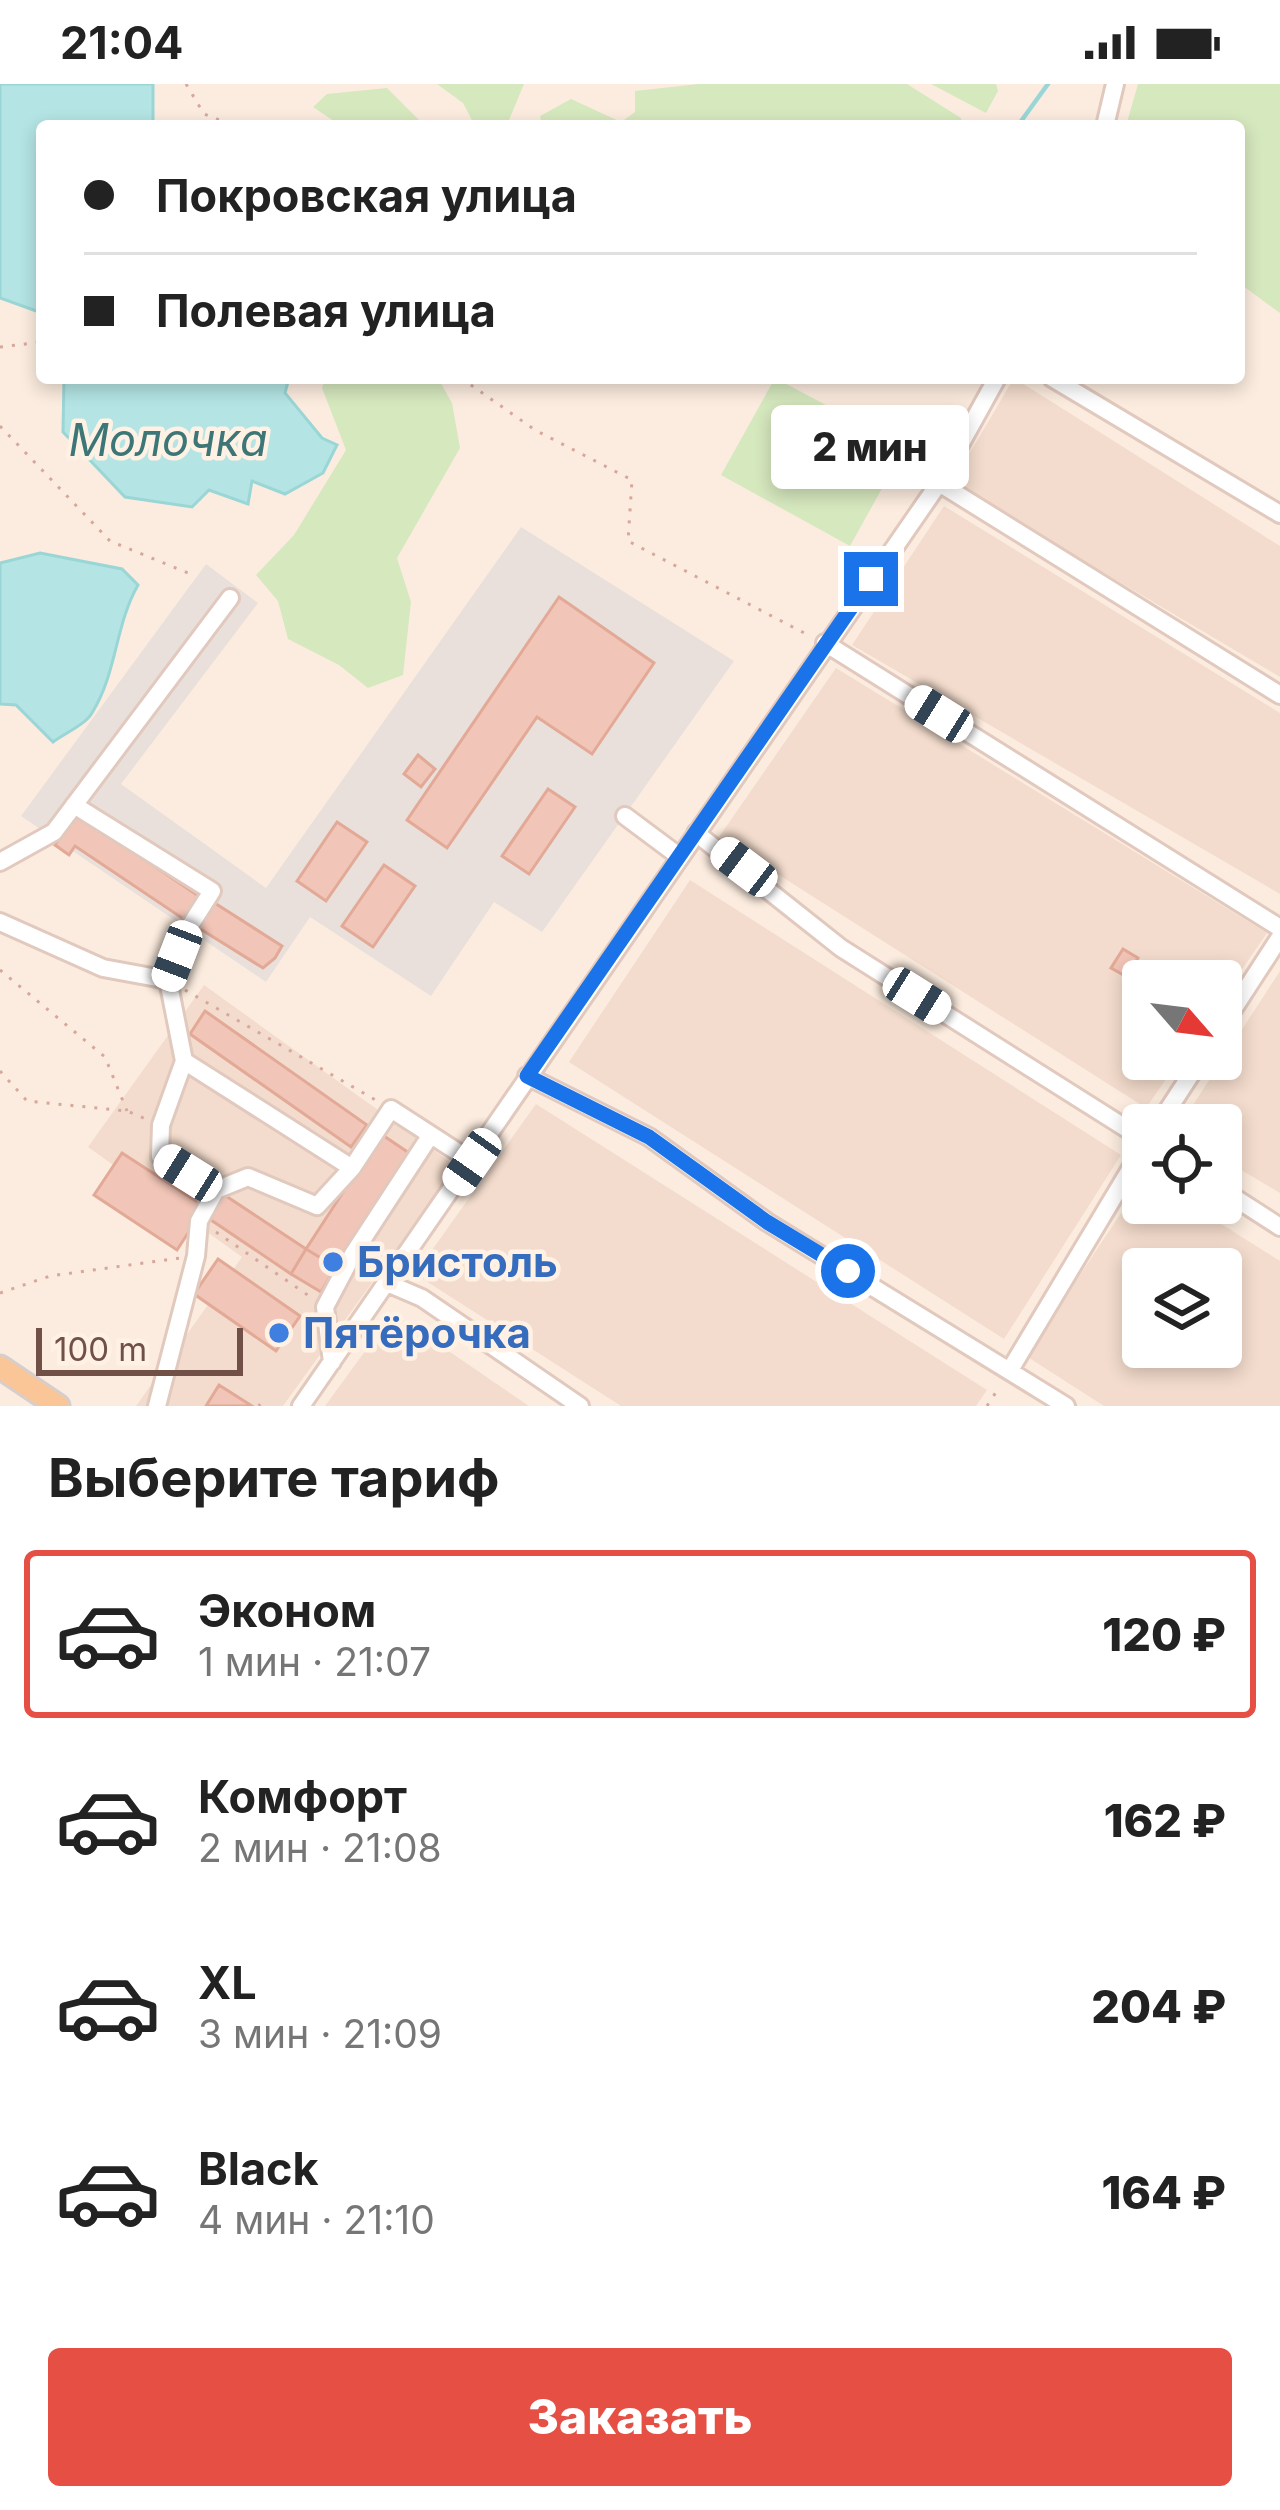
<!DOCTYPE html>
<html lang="ru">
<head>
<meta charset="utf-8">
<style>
  :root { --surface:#fff; --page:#f6f6f6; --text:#222; --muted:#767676; --line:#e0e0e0; --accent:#e64f44 }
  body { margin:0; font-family:Inter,sans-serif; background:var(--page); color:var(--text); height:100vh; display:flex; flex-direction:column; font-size:45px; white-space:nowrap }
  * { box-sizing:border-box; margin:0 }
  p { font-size:39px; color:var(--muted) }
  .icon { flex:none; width:66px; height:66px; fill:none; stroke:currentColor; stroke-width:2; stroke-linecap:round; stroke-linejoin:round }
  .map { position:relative; height:1322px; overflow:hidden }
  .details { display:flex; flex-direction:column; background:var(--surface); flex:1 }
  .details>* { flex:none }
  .top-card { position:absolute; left:36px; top:36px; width:1209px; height:264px; border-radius:12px; box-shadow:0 6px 18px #0003; display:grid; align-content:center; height:264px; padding:0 48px; background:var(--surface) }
  .needle { width:78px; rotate:118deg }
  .buttons { position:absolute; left:1122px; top:876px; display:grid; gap:24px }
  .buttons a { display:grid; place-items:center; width:120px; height:120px; border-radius:12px; background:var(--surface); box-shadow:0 6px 18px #0003; font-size:60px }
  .scale { position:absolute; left:36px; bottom:30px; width:207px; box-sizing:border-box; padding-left:12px; border:6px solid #715047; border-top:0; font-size:33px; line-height:42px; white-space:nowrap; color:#715047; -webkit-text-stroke:9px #fff1e4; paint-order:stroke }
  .end { position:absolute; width:54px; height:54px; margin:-27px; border:15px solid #1a73e8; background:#fff; box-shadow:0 0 0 6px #fff }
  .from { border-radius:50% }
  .bubble { position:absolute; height:84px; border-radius:12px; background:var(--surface); box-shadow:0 6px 18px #0003; font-size:39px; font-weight:800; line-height:84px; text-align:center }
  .car { position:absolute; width:36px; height:72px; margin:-36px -18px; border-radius:15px; box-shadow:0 0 9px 3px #0007; background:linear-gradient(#fff 24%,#345 0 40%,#fff 0 76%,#345 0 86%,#fff 0) }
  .top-card b { display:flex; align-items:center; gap:42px; height:114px; font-size:45px }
  .top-card b+b { border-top:3px solid var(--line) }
  .top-card i { width:30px; height:30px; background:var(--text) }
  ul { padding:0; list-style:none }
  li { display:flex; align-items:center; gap:36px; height:168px; margin:0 24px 18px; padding:0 24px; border:6px solid transparent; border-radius:12px }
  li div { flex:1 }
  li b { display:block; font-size:45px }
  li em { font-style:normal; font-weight:800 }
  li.current { border-color:var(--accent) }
  li>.icon { width:108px; height:108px; stroke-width:1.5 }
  h2 { padding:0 48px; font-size:54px; line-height:144px }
  .button { display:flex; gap:24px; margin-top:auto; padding:24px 48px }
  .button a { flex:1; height:138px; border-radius:12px; background:var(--accent); color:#fff; font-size:48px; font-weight:800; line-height:138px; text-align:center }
  .status { display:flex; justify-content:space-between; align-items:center; height:84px; padding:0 60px; background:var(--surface); direction:ltr }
  .status svg { height:33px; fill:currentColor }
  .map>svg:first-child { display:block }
  .residential { fill:#f3dccd; fill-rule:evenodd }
  .industrial { fill:#eae0db }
  .green { fill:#d6e8be }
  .water { fill:#b4e4e4; stroke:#9ad6d6; stroke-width:3 }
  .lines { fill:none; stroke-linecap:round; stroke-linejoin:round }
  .stream { stroke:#9ad6d6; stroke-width:4.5 }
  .building { fill:#f1c5b7; stroke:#e3a997; stroke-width:3 }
  .minor-casing { stroke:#e1c9be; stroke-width:22 }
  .major-casing { stroke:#d7cecb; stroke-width:27 }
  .path { stroke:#d5a89b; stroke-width:3; stroke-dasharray:3 9; stroke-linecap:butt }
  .minor { stroke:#fff; stroke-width:16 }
  .major { stroke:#fbc697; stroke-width:21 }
  .route { stroke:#1a73e8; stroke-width:15 }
  .shop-dot { fill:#3f7fe0; stroke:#fff1e4; stroke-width:4.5 }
  .labels { text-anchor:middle; stroke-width:9; stroke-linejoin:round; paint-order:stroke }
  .shop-label { font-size:42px; font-weight:bold; fill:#366cbe; stroke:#fff1e4; text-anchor:start }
  .water-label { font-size:45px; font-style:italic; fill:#3c7677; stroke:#fff1e4 }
</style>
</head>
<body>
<div class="status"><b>21:04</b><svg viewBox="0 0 49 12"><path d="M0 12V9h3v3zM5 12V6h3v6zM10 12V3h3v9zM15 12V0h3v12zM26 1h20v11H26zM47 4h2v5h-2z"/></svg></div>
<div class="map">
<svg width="1280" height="1322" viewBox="0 0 1280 1322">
  <rect width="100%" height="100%" fill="#fcecdf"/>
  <path class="residential" d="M1014 294 1280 462V593L952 399Z
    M944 422 1280 629V810L852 561Z
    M836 584 1267 849 1221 916V897H1143V975H1180L1146 1024 719 753Z
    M690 796 1121 1071 1004 1255 569 978Z
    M1280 887V1109L1221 1074V1041H1180Z
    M204 901 456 1082 283 1322H136L242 1173 88 1063Z
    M536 1020 987 1306 976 1322H621L415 1190Z
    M1143 1096V1119H1188L1280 1177V1322H1104L1026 1272ZM1143 1185H1221V1263H1143Z
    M393 1229 529 1322H325Z"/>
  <path class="industrial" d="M521 443 734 577 542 848 494 818 431 912 310 833 266 898 21 732 206 480 258 519 121 700 266 804Z"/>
  <path class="green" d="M437 0H524L509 36 512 42H475L463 19Z
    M699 0H907L961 34 963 42H542L540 32 571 15 621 38 635 28V7Z
    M931 0H996L998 7 986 29Z
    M1138 0H1280V229L1239 199V42H1126Z
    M387 4 425 42H341L313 23 327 10Z
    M325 294H438L452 319 460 364 397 474 411 518 403 591 368 604 339 581 288 555 278 517 256 491 294 451 346 366 322 304Z
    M775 294 905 363 850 462 721 391Z"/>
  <path class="water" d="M0 0H153V42H42V229L0 214Z
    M64 294H289L285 309 322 354 337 361 323 389 285 410 252 397 248 420 209 406 192 423 125 413 63 348Z
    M40 469 122 485 138 501C115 541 117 589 92 629 85 641 65 649 53 658L16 621 0 620V479Z"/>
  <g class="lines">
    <path class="stream" d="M1019 40 1048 0"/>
  </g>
  <path class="building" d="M559 513 654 579 592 670 537 633 447 764 407 736Z
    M418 671 435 685 421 703 404 690Z
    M548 705 575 723 529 790 502 772Z
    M76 729 200 813 185 836 75 762 69 771 55 761Z
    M337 738 367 758 326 817 297 797Z
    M384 781 415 802 373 863 342 842Z
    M210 816 282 862 275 874 263 884 194 841Z
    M1123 865 1138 874 1127 893 1111 884Z
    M205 927 367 1041 351 1063 190 950Z
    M381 1050 409 1069 336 1183 306 1165Z
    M122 1069 205 1123 177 1166 94 1111Z
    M223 1110 306 1165 291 1190 208 1134Z
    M306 1165 336 1183 321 1208 291 1190Z
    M218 1175 300 1232 276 1267 194 1210Z
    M219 1301 252 1322H206Z"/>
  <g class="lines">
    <defs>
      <path id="minor" d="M1105 42 1115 0
        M1052 294 1280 430
        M939 399 1280 611
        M825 559 1280 844
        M74 721 212 807 186 848 168 896 184 977 161 1041 160 1072 216 1106 199 1137 196 1172 157 1322
        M625 732 680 773
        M696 749 841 864 1143 1055
        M0 778 54 748 230 514
        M0 838 103 884 168 896
        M1221 944 1280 853
        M184 977 352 1084 391 1025 473 1078
        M527 992 649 1053 767 1138 1066 1322
        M1158 1041 1201 975
        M1221 1105 1280 1143
        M216 1106 248 1093 317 1122 352 1084
        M387 1199 422 1214 580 1322
        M332 1278 325 1223 353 1170 430 1052
        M1010 1286 1143 1064
        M301 1322 939 399 997 294"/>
      <path id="major" d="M0 1283 58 1322"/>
    </defs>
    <use href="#minor" class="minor-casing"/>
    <use href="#major" class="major-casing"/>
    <path class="path" d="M186 0 204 30 235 42
      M0 263 42 258
      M461 294 535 346 632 396 628 457 810 552
      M0 342 110 457 188 489
      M0 886 105 973 127 1027
      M185 906 379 1018
      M0 987 27 1017 127 1027 148 1036
      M216 1148 312 1214
      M0 1209 50 1192 180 1174
      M259 1322 260 1320
      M987 1322 1000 1302"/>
    <use href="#minor" class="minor"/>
    <use href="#major" class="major"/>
  </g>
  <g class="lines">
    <path class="route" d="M848 1187 767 1138 649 1053 527 992 871 495"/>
  </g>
  <g class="shop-dot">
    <circle cx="333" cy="1178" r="12"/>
    <circle cx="279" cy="1249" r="12"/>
  </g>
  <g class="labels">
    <g class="shop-label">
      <text x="357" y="1193">Бристоль</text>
      <text x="303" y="1264">Пятёрочка</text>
    </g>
    <g class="water-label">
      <text x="168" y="372">Молочка</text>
    </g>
  </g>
</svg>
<div class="buttons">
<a><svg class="needle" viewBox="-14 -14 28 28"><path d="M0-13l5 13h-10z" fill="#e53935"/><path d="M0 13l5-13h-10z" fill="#767676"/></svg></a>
<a><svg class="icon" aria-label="locate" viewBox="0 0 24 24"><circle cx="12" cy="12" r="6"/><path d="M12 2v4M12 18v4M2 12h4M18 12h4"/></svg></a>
<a><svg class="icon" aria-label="layers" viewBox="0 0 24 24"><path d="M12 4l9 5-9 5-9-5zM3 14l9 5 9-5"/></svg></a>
</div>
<div class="scale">100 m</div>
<i class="end from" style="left:848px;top:1187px"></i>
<i class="end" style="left:871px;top:495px"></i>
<div class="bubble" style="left:771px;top:321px;width:198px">2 мин</div>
<i class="car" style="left:939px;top:630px;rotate:302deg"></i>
<i class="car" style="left:744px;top:783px;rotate:307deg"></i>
<i class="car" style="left:177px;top:872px;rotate:201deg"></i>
<i class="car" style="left:917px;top:912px;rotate:122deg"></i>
<i class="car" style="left:472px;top:1078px;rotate:215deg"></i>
<i class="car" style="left:188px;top:1089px;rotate:302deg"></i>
<div class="top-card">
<b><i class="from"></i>Покровская улица</b>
<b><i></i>Полевая улица</b>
</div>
</div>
<section class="details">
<h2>Выберите тариф</h2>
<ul>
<li class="current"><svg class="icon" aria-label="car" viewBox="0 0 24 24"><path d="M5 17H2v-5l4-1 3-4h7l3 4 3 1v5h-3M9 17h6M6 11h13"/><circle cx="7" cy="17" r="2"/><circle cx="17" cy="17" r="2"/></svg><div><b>Эконом</b><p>1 мин · 21:07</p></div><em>120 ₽</em></li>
<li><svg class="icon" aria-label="car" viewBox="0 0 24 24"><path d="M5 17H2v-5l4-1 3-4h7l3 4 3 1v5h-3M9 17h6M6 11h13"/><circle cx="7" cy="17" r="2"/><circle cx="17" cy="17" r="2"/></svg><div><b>Комфорт</b><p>2 мин · 21:08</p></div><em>162 ₽</em></li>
<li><svg class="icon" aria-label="car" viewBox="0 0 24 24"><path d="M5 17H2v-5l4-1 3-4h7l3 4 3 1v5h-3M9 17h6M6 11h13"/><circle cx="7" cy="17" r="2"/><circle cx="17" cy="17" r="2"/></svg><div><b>XL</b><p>3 мин · 21:09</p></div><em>204 ₽</em></li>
<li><svg class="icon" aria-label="car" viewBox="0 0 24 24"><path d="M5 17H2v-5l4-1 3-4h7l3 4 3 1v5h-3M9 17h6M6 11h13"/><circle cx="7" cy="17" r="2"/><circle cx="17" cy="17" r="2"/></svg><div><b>Black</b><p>4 мин · 21:10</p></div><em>164 ₽</em></li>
</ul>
<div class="button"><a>Заказать</a></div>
</section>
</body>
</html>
